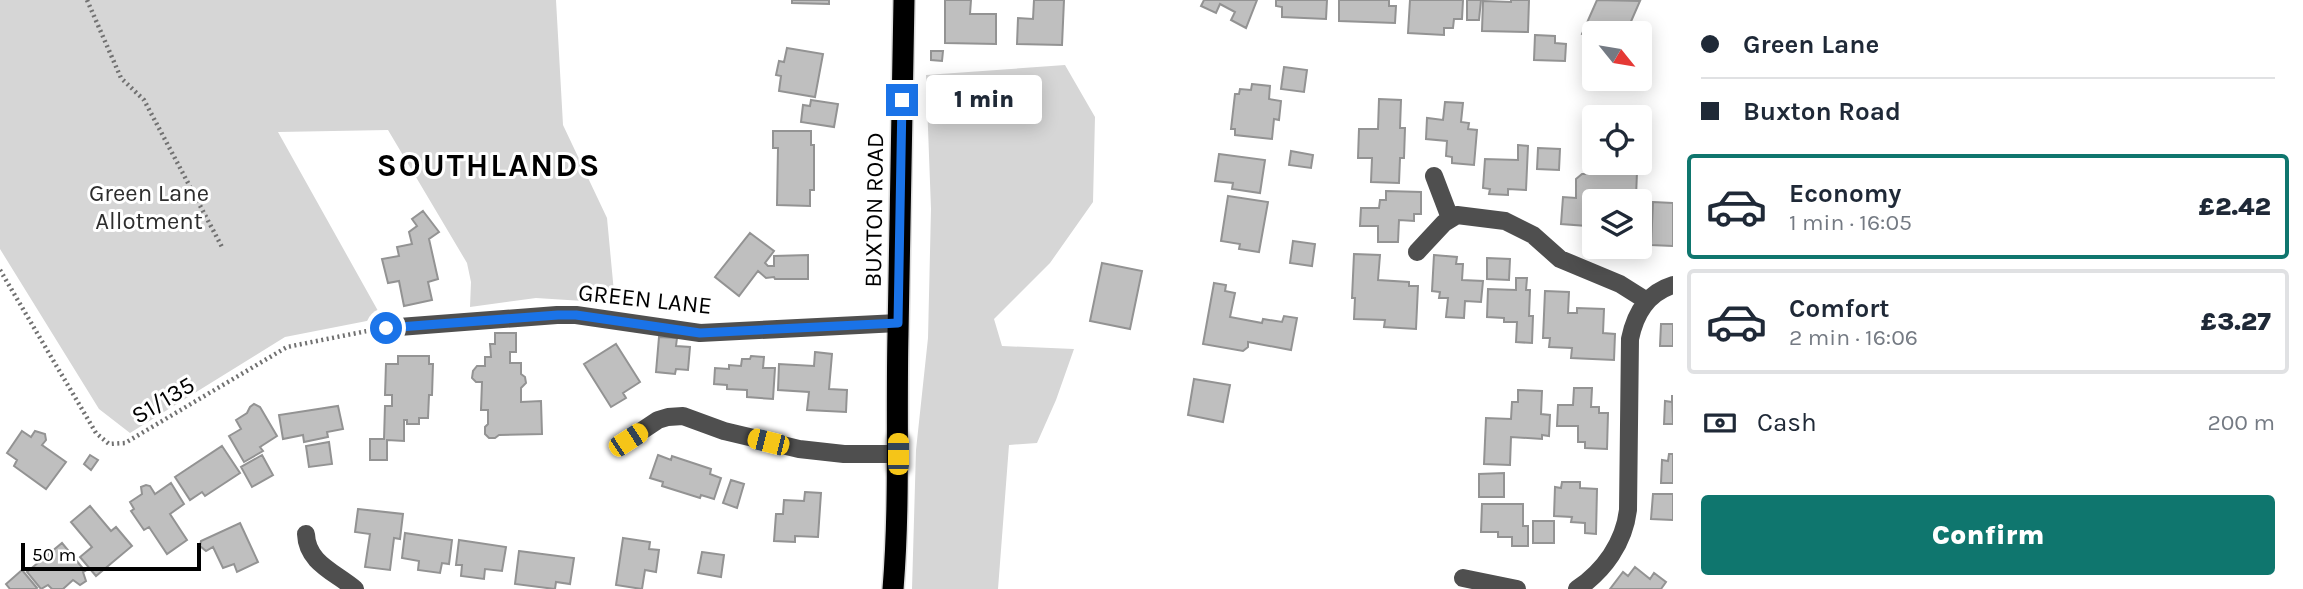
<!DOCTYPE html>
<html lang="en">
<head>
<meta charset="utf-8">
<style>
  :root { --surface:#fff; --page:#f2f2f3; --text:#1f2937; --muted:#747a83; --line:#e0e1e3; --accent:#0f766e }
  body { margin:0; font-family:Karla,sans-serif; background:var(--page); color:var(--text); height:100vh; display:flex; flex-direction:column; font-size:26px; white-space:nowrap }
  * { box-sizing:border-box; margin:0 }
  p { font-size:23px; color:var(--muted) }
  .icon { flex:none; width:38px; height:38px; fill:none; stroke:currentColor; stroke-width:2; stroke-linecap:round; stroke-linejoin:round }
  .map { position:relative; flex:1; overflow:hidden }
  .sheet { display:flex; flex-direction:column; background:var(--surface); width:630px }
  .sheet>* { flex:none }
  .top-card { display:grid; align-content:center; height:154px; padding:0 28px; background:var(--surface) }
  .needle { width:46px; rotate:120deg }
  .controls { position:absolute; left:1582px; top:21px; display:grid; gap:14px }
  .controls a { display:grid; place-items:center; width:70px; height:70px; border-radius:7px; background:var(--surface); box-shadow:0 4px 18px #0003; font-size:35px }
  .scale { position:absolute; left:21px; bottom:18px; width:180px; box-sizing:border-box; padding-left:7px; border:4px solid #000; border-top:0; font-size:19px; line-height:24px; white-space:nowrap; color:#000; -webkit-text-stroke:5px #fff; paint-order:stroke }
  .end { position:absolute; width:32px; height:32px; margin:-16px; border:9px solid #1a73e8; background:#fff; box-shadow:0 0 0 4px #fff }
  .from { border-radius:50% }
  .bubble { position:absolute; height:49px; border-radius:7px; background:var(--surface); box-shadow:0 4px 18px #0003; font-size:23px; font-weight:800; line-height:49px; text-align:center }
  .car { position:absolute; width:21px; height:42px; margin:-21px -10px; border-radius:9px; box-shadow:0 0 5px 2px #0007; background:linear-gradient(#f5c518 24%,#345 0 40%,#f5c518 0 76%,#345 0 86%,#f5c518 0) }
  .top-card b { display:flex; align-items:center; gap:24px; height:66px; font-size:26px }
  .top-card b+b { border-top:2px solid var(--line) }
  .top-card i { width:18px; height:18px; background:var(--text) }
  ul { padding:0; list-style:none }
  li { display:flex; align-items:center; gap:21px; height:105px; margin:0 14px 10px; padding:0 14px; border:4px solid var(--line); border-radius:7px }
  li div { flex:1 }
  li b { display:block; font-size:26px }
  li em { font-style:normal; font-weight:800 }
  li.selected { border-color:var(--accent) }
  li>.icon { width:63px; height:63px; stroke-width:1.5 }
  .pay { display:flex; align-items:center; gap:18px; height:77px; padding:0 28px; font-size:26px }
  .pay p { margin-inline-start:auto }
  .button { display:flex; gap:14px; margin-top:auto; padding:14px 28px }
  .button a { flex:1; height:80px; border-radius:7px; background:var(--accent); color:#fff; font-size:28px; font-weight:800; line-height:80px; text-align:center }
  main { display:flex; flex:1; min-height:0 }
  .map>svg:first-child { display:block }
  .green { fill:#d6d6d6 }
  .building { fill:#bfbfbf; stroke:#939393; stroke-width:2 }
  .lines { fill:none; stroke-linecap:round; stroke-linejoin:round }
  .highway-casing { stroke:#dbdbdb; stroke-width:24 }
  .path { stroke:#717171; stroke-width:4.5; stroke-dasharray:2 3.5; stroke-linecap:butt }
  .minor { stroke:#4f4f4f; stroke-width:18 }
  .highway { stroke:#000; stroke-width:21 }
  .route { stroke:#1a73e8; stroke-width:9 }
  .labels { text-anchor:middle; stroke-width:6; stroke-linejoin:round; paint-order:stroke }
  .park-label { font-size:24px; fill:#2d2d2d; stroke:#fff }
  .street-label { font-size:24px; fill:#000; stroke:#fff }
  .district-label { font-size:32px; font-weight:bold; letter-spacing:2px; fill:#000; stroke:#fff }
</style>
</head>
<body>
<main>
<div class="map">
<svg width="1673" height="589" viewBox="0 0 1673 589">
  <rect width="100%" height="100%" fill="#fff"/>
  <path class="green" d="M0 0H556L563 125 607 218 615 303 536 298 470 307 471 282 467 263 388 130 278 132 382 318 285 337 130 433 99 409 0 249Z
    M1065 65 1095 117 1093 202 1050 263 994 319 1002 346 1074 349 1056 400 1037 443 1009 445 998 589H912L916 450 928 338 931 209 926 75Z"/>
  <path class="building" d="M792 0H829V4L792 3Z
    M945 0H971L970 14H996V44L945 43Z
    M1034 0H1064L1062 45 1017 44 1018 18 1033 19Z
    M1204 0H1257L1246 28 1231 20 1235 12 1220 4 1216 13 1201 6Z
    M1276 0H1327L1326 19 1282 17V7L1276 6Z
    M1339 0H1389V6H1396L1395 23 1339 21Z
    M1410 0H1463L1462 19H1454L1453 28H1444V35L1408 33Z
    M1467 0H1481L1479 20H1467Z
    M1511 0H1529L1528 32 1482 31 1483 1 1511 2Z
    M1597 0 1640 1 1629 26 1634 28 1632 33H1594V39L1582 34Z
    M1535 35 1555 36V43L1566 44 1565 61 1534 60Z
    M787 48 823 54 815 97 779 91 781 76 776 75 779 61 784 62Z
    M931 51H943L942 61 931 60Z
    M1284 67 1307 70 1304 92 1281 89Z
    M1252 84 1270 86 1269 99 1281 101 1279 120 1274 119 1272 139 1235 135V129H1231L1235 94H1239L1240 89 1251 90Z
    M1379 99 1401 100 1400 128H1405L1404 158H1400L1399 183 1371 182 1372 158H1358L1359 129H1378Z
    M811 100 838 104 834 127 801 122 803 105 810 106Z
    M1445 102 1463 103 1461 122 1469 123 1468 129 1477 130 1474 165 1452 163V157L1446 156 1447 141 1426 139 1427 118 1443 120Z
    M773 131H811V145H814V190H810V206L777 205 778 148H773Z
    M1518 145 1528 146 1526 190 1508 189V195L1489 194 1490 189 1483 188 1485 159 1518 160Z
    M1538 148 1560 149 1559 170 1537 169Z
    M1291 151 1313 155 1311 168 1289 165Z
    M1219 154 1265 160 1260 193 1232 189 1233 183 1215 181Z
    M1595 170 1637 172 1636 197 1613 196 1612 201H1594V234L1587 233V226L1561 224 1563 197 1576 198V179L1582 174H1595Z
    M1386 191 1421 192V214H1414V221L1399 220 1398 242H1378V226H1360L1361 208H1379L1380 200H1386Z
    M1228 196 1268 202 1259 252 1239 249 1240 244 1221 241Z
    M1653 202 1673 203V246L1651 245Z
    M423 211 439 232 429 239 438 279 428 282 432 300 404 306 399 281 388 283 382 259 399 256 397 247 412 244 409 232 417 226 412 219Z
    M750 233 774 251 765 263 768 266H774V256L808 255V279H775L774 277 766 278 758 271 739 296 715 277Z
    M1293 241 1315 244 1312 266 1290 263Z
    M1354 254 1380 255 1378 280 1409 282V286H1418L1416 329 1384 327 1385 320 1354 319 1355 298H1352Z
    M1434 255 1457 257 1456 264H1463L1462 280 1483 281 1481 302 1465 301 1464 318 1446 317 1448 298H1439L1440 292 1432 291Z
    M1487 258 1510 259 1509 280 1487 279Z
    M1102 263 1142 271 1130 329 1090 321Z
    M1516 278H1527L1526 290H1530L1529 316H1533L1532 343 1516 342 1517 322H1504V318L1487 317 1488 289 1516 290Z
    M1214 283 1226 285 1225 291 1235 293 1230 317 1262 323 1263 319 1282 322 1284 316 1297 318 1291 350 1248 342V347L1243 351 1203 344Z
    M1545 291 1569 292 1568 313H1577V308L1604 309 1603 333 1615 334 1614 360 1571 358 1572 348 1549 347 1550 338H1543Z
    M1661 324H1673V346H1660Z
    M495 333H516V352H510V363H521V374L525 377 526 383 521 388V402L541 401 542 434 499 435 495 438H489L485 434V427L488 424V410H481L482 382H476L472 378 473 371 477 366H485V357H491L490 344H495Z
    M659 337 677 338 676 346 690 347 688 370 676 369 675 374 656 372Z
    M616 344 640 382 623 393 626 398 611 407 584 364Z
    M815 352 832 354 829 389 847 390 846 412 807 410 809 392 778 390 779 364 814 366Z
    M398 356H429V364H433L432 395H429L428 418H419V424H407V420H404V441L387 440V460H370V439H384L385 406H392V395H385L386 364H398Z
    M751 356 764 357 763 368H775L773 399 747 397V390L727 389V385L714 384 715 368 729 369V365L741 366 742 359H750Z
    M1194 379 1230 385 1223 422 1188 415Z
    M1574 388H1592L1591 407H1599V413H1608L1607 449 1585 448V442H1578V426H1557L1558 405H1573Z
    M1518 390 1542 391 1541 414 1550 415 1549 436 1542 435V439L1511 437 1510 465 1484 464 1486 418 1511 419 1512 402H1518Z
    M1672 395 1673 424H1664L1665 401 1672 402Z
    M254 404 260 407 277 436 260 447 263 451 244 462 229 436 241 429 236 420 247 413 250 407Z
    M338 406 343 429 327 432 328 437 304 442 303 435 283 439 279 415Z
    M22 431 31 437 35 431 45 434 46 440 42 445 66 462 46 489 14 466 17 460 7 453Z
    M329 442 332 464 309 467 306 446Z
    M222 446 240 473 205 496 202 492 190 500 175 477Z
    M1669 454H1673V483H1661L1662 460 1668 461Z
    M90 455 98 460 91 470 84 464Z
    M262 455 273 475 252 487 241 467Z
    M658 455 671 460 672 456 711 469 710 474 721 478 714 499 701 495 700 498 662 486 663 482 650 478Z
    M1504 473V497H1479V474Z
    M731 480 744 484 737 508 723 503Z
    M1562 482H1580V488L1597 489 1596 534 1585 533V523L1571 522 1572 517 1554 516 1555 487 1561 488Z
    M171 483 184 504 170 514 187 540 167 554 149 527 144 530 131 511 134 509 130 502 142 494 141 487 146 485 150 486 155 494Z
    M805 492 821 493 818 537 795 536V542L774 541 776 514H783L784 500 804 501Z
    M1653 494H1673V520L1651 519Z
    M1482 504H1523V526H1528V546H1512V537H1498V532H1481Z
    M90 506 111 531 116 527 132 546 96 576 80 557 92 547 71 522Z
    M358 509 403 514 400 539 394 538 390 570 365 567 370 534 355 532Z
    M1533 521H1554V543H1533Z
    M240 523 258 562 237 572 234 564 223 568 213 547 206 551 200 546 201 541Z
    M405 533 452 540 449 564 442 563 440 573 418 570 419 561 402 558Z
    M623 538 650 542 649 549 659 550 656 572 645 570 642 589 616 585Z
    M459 540 506 547 502 571 485 569 484 579 461 576 462 565H456Z
    M62 543 85 571 83 572 86 581 80 585 73 580 63 589H52L48 585 41 589 27 572Z
    M519 551 574 558 570 584 556 582 555 589 515 584Z
    M702 552 724 555 721 577 698 573Z
    M1635 567 1650 579 1654 573 1666 582 1661 589H1610L1623 572 1628 576Z
    M22 570 37 588 36 589H10L6 584Z"/>
  <g class="lines">
    <defs>
      <path id="highway" d="M893 589C900 504 896 419 898 334 900 223 902 111 904 0"/>
    </defs>
    <use href="#highway" class="highway-casing"/>
    <path class="path" d="M87 0 121 78 144 100 222 247
      M0 270 96 433 109 444 125 443 287 347 367 331"/>
    <path class="minor" d="M1434 176 1450 218
      M1417 252 1444 223 1457 215 1505 221 1533 235 1560 259 1620 284 1647 301
      M386 328 557 315H576L700 333 898 323
      M628 440 658 420 668 417 683 416 724 431 799 449 844 454H898
      M306 534C307 563 335 572 355 589
      M1463 578 1517 589
      M1577 589C1604 571 1624 543 1628 510L1630 339C1635 314 1647 293 1673 285"/>
    <use href="#highway" class="highway"/>
  </g>
  <g class="lines">
    <path class="route" d="M386 328 558 315H576L700 333 898 323 902 100"/>
  </g>
  <g class="labels">
    <g class="park-label">
      <text x="149" y="201">Green Lane<tspan x="149" dy="28">Allotment</tspan></text>
    </g>
    <g class="street-label">
      <text transform="translate(874 210) rotate(-89)" y="8">BUXTON ROAD</text>
      <text transform="translate(645 299) rotate(6)" y="8">GREEN LANE</text>
      <text transform="translate(163 400) rotate(-31)" y="8">S1/135</text>
    </g>
    <g class="district-label">
      <text x="489" y="176">SOUTHLANDS</text>
    </g>
  </g>
</svg>
<div class="controls">
<a><svg class="needle" viewBox="-14 -14 28 28"><path d="M0-13l5 13h-10z" fill="#e53935"/><path d="M0 13l5-13h-10z" fill="#747a83"/></svg></a>
<a><svg class="icon" aria-label="locate" viewBox="0 0 24 24"><circle cx="12" cy="12" r="6"/><path d="M12 2v4M12 18v4M2 12h4M18 12h4"/></svg></a>
<a><svg class="icon" aria-label="layers" viewBox="0 0 24 24"><path d="M12 4l9 5-9 5-9-5zM3 14l9 5 9-5"/></svg></a>
</div>
<div class="scale">50 m</div>
<i class="end from" style="left:386px;top:328px"></i>
<i class="end" style="left:902px;top:100px"></i>
<div class="bubble" style="left:926px;top:75px;width:116px">1 min</div>
<i class="car" style="left:628px;top:440px;rotate:57deg"></i>
<i class="car" style="left:768px;top:442px;rotate:284deg"></i>
<i class="car" style="left:898px;top:454px;rotate:0deg"></i>
</div>
<section class="sheet">
<div class="top-card">
<b><i class="from"></i>Green Lane</b>
<b><i></i>Buxton Road</b>
</div>
<ul>
<li class="selected"><svg class="icon" aria-label="car" viewBox="0 0 24 24"><path d="M5 17H2v-5l4-1 3-4h7l3 4 3 1v5h-3M9 17h6M6 11h13"/><circle cx="7" cy="17" r="2"/><circle cx="17" cy="17" r="2"/></svg><div><b>Economy</b><p>1 min · 16:05</p></div><em>£2.42</em></li>
<li><svg class="icon" aria-label="car" viewBox="0 0 24 24"><path d="M5 17H2v-5l4-1 3-4h7l3 4 3 1v5h-3M9 17h6M6 11h13"/><circle cx="7" cy="17" r="2"/><circle cx="17" cy="17" r="2"/></svg><div><b>Comfort</b><p>2 min · 16:06</p></div><em>£3.27</em></li>
</ul>
<div class="pay"><svg class="icon" aria-label="cash" viewBox="0 0 24 24"><path d="M3 7h18v10H3z"/><circle cx="12" cy="12" r="2"/></svg>Cash<p>200 m</p></div>
<div class="button"><a>Confirm</a></div>
</section>
</main>
</body>
</html>
